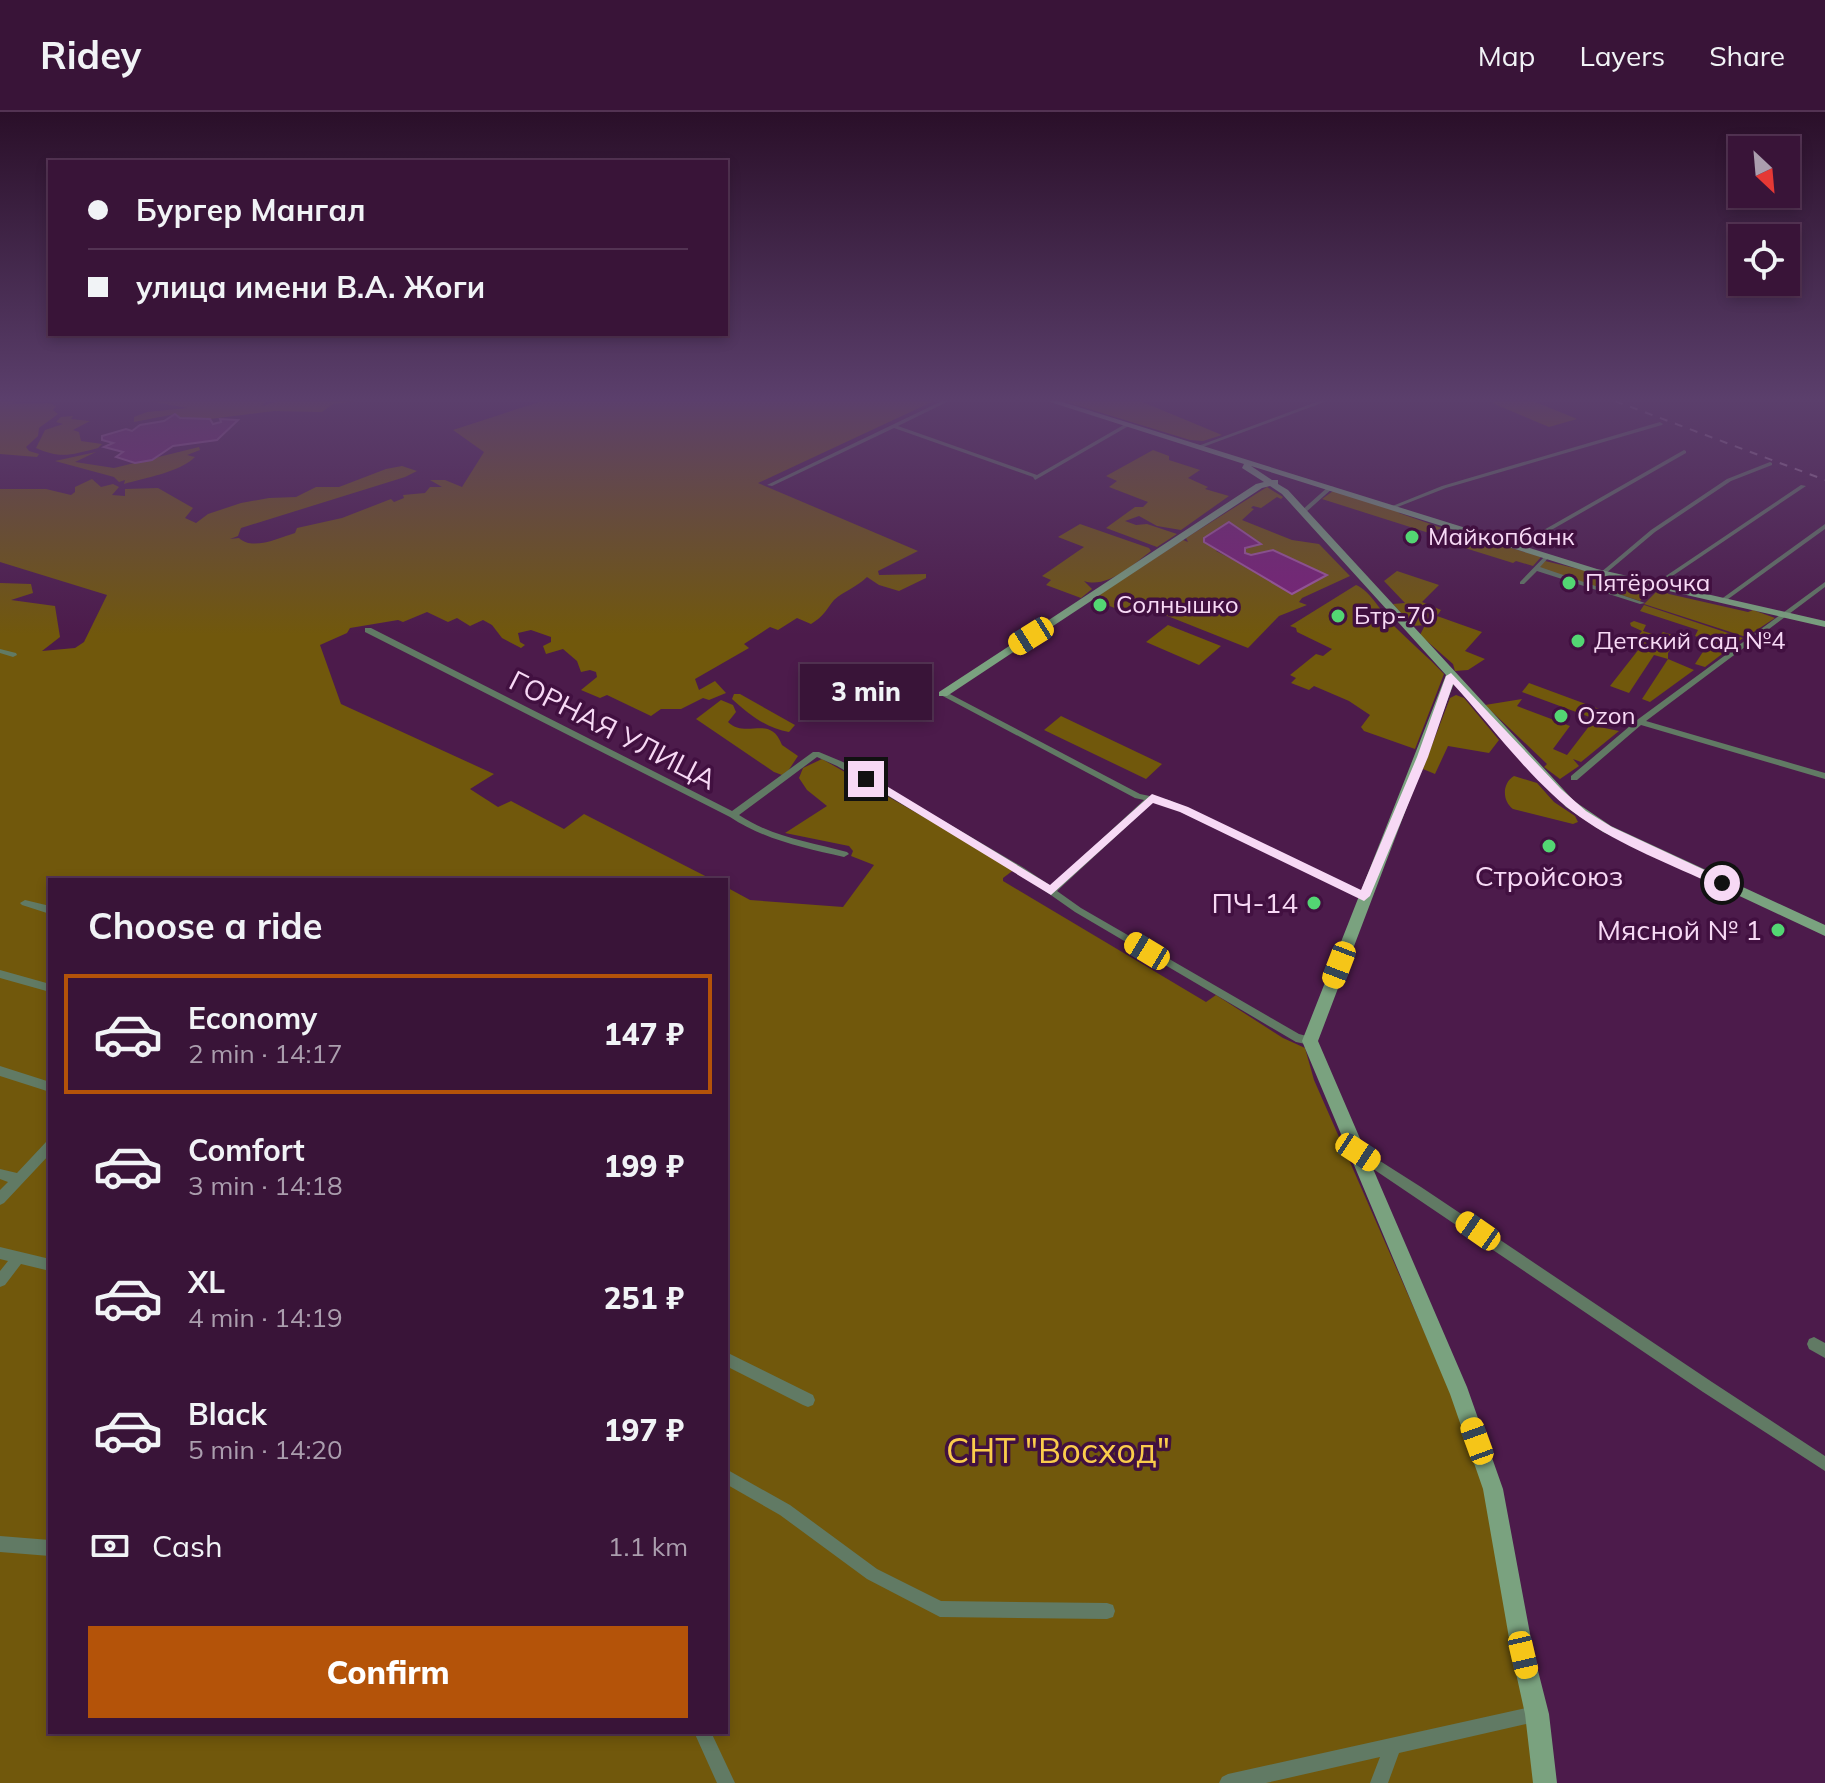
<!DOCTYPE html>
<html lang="en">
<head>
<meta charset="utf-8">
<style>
  :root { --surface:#391438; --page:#401d40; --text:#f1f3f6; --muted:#ab9eae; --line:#533353; --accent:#b45309 }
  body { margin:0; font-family:Mulish,sans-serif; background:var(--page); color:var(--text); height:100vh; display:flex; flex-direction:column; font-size:30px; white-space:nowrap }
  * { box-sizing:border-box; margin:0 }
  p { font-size:26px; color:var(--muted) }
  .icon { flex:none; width:44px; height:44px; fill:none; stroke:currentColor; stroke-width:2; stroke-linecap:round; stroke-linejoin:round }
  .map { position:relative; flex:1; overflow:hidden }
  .details { position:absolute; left:48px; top:766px; width:680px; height:856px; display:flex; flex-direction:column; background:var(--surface); border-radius:0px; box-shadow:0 4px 12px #0003,0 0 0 2px var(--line) }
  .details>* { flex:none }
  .banner { position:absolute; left:48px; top:48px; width:680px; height:176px; border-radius:0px; box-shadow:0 4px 12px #0003,0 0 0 2px var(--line); display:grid; align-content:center; height:176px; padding:0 40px; background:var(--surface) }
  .needle { width:52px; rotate:154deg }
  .buttons { position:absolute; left:1728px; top:24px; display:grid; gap:16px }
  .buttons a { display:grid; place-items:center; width:72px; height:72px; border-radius:0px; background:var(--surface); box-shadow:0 4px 12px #0003,0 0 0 2px var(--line); font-size:40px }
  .end { position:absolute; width:36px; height:36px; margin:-18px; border:10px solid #f7d9f5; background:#111; box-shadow:0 0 0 4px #111 }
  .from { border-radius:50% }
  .bubble { position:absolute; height:56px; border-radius:0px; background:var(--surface); box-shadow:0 4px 12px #0003,0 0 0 2px var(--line); font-size:26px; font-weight:800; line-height:56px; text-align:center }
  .car { position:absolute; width:24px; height:48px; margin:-24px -12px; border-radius:10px; box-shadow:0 0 6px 2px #0007; background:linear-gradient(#f5c518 24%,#345 0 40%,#f5c518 0 76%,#345 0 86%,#f5c518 0) }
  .banner b { display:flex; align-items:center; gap:28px; height:76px; font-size:30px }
  .banner b+b { border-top:2px solid var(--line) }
  .banner i { width:20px; height:20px; background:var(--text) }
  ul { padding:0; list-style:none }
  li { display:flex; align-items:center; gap:24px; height:120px; margin:0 16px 12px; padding:0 24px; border:4px solid transparent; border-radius:0px }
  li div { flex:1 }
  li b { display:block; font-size:30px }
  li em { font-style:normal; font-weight:800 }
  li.selected { border-color:var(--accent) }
  li>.icon { width:72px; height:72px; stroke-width:1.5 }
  h2 { padding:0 40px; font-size:36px; line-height:96px }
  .pay { display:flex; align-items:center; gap:20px; height:88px; padding:0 40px; font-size:30px }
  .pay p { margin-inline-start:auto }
  .action { display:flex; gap:16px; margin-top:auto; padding:16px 40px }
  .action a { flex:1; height:92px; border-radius:0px; background:var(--accent); color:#fff; font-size:32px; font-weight:800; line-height:92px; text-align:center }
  header { display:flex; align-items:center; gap:48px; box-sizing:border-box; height:112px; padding:0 40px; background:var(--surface); border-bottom:2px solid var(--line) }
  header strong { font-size:38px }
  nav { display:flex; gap:44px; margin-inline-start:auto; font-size:28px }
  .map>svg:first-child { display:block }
  .green { fill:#71580c; fill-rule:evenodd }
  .water { fill:#792278; stroke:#9f599e; stroke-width:2 }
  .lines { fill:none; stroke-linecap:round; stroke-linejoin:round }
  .street { fill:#617a64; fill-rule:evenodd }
  .secondary { fill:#7aa27f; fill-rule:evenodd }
  .rail { stroke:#a17aa0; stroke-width:2; stroke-dasharray:8 8; stroke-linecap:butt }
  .route { fill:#f7d9f5 }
  .poi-dot { fill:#53d673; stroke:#411040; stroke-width:3 }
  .labels { text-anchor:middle; stroke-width:7; stroke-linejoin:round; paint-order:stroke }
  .far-poi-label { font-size:24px; fill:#f7d9f5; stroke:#411040; text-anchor:start }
  .street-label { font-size:28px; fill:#f7d9f5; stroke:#411040 }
  .poi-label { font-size:28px; fill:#f7d9f5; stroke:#411040; text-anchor:end }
  .near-park-label { font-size:34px; fill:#facc4b; stroke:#411040 }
</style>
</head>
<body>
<header>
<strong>Ridey</strong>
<nav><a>Map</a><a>Layers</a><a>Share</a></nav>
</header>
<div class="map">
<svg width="1825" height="1671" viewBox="0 0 1825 1671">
  <rect width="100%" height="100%" fill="#4c1b4b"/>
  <path class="green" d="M0 289H21L7 292 49 291 56 294 53 298 58 302 39 316 38 324 26 335 29 339 39 342 37 345 0 342Z
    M148 289H267L262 294 279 289H358L333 292 322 300 274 299 210 307 180 306 175 302 134 310V305L147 300 188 296Z
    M542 289H934L758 371 918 439 878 459 879 463 926 462V466L899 479 879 473 867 465C857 475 844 479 834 488 826 498 823 505 811 512L797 506 778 518 770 515 744 532 749 536 695 567 699 578 715 569 726 581 709 588 703 586 681 597H661L651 604 607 583 600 586 581 578 597 565 596 560 590 558 581 560 577 549 563 537 546 542 543 534 551 530V525L531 518 518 521 520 530 525 533 521 536 502 526 492 513 483 508 470 514 457 506 448 510 427 500 403 510 398 508 350 516 347 521 320 533 341 592 494 662 470 677 498 695 511 689 564 717 584 702 713 768H50V1620H726V775L750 788 843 795 874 753 851 744 853 739 849 734 785 721 827 694 807 678 799 666 803 656 822 647 1015 757 1003 766V769L1206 890 1216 883 1283 926 1305 936 1314 968 1339 1025 1493 1377 1545 1671H0V471L31 472 33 481 11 488 55 494 60 525 42 539 75 536 84 530 107 483 0 450V377H46L71 383 75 380V375L92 367 101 375 113 372 119 375 112 383 125 384V377L158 376 193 396 185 406 196 411 208 402 241 391 269 386 296 385 316 375H339L386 357 402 354 417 359 405 365 241 416 238 424 230 427 239 426C252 439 279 426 295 421L297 416 342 406 391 387 394 390 404 386 403 383 425 381 430 375H442L430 368H445L462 375 484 340 453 318Z
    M1063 289H1140L1222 323 1203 329 1190 328Z
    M1497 289H1533L1577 307 1549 315 1492 291Z
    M73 304 71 307 90 309 73 318 79 320 81 329 102 332 98 336C71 343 61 347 36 336L45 318 63 312 56 310 61 305Z
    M199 335 200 338 187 343 195 345C180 360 145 366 124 372L125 368 119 370 114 365 55 349 96 340 75 350 114 356Z
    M1153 338 1169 344V348L1200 358 1188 366 1208 375 1205 377 1229 384 1181 418 1157 414 1139 404 1125 409 1136 413 1147 412 1177 422 1157 435 1106 416 1135 395H1143L1148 390 1109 375 1117 369 1106 364Z
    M1267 375 1283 385 1281 387 1277 385 1261 396 1253 394 1251 396 1254 397 1242 408 1292 428 1319 432 1350 464 1302 486 1299 490 1307 493 1279 504 1248 536 1145 495 1136 492 1124 500 1093 487 1183 428 1188 430 1186 426ZM1241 421 1260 431 1245 436 1244 441 1251 443 1273 438 1326 463 1276 473 1250 456 1216 439Z
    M1333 379 1398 398 1399 401 1442 416 1429 421 1322 387Z
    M1080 412 1149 436 1151 439C1134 452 1107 477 1084 469L1092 477 1081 486 1046 473 1051 468 1042 464 1084 435 1058 425Z
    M1452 418 1541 445 1533 454 1516 449 1513 451 1452 432 1455 428 1440 423Z
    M1545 449 1641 472 1648 477 1640 489 1538 456Z
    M1397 459 1439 473 1422 490 1441 498 1437 504 1482 520 1465 539 1485 547 1468 558 1455 559 1453 552 1420 523 1425 513 1413 514 1393 492 1405 491 1384 469Z
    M1356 473C1371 479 1382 502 1394 514 1410 530 1428 545 1444 562L1415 637 1364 619 1361 615 1370 603 1349 589 1314 574 1309 578 1291 571 1296 566 1290 563 1316 542 1323 544 1332 537 1297 520 1296 516 1290 514Z
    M1659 477 1669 482 1748 500 1753 498 1775 506 1746 525 1644 492Z
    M1644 493 1743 526 1705 555 1695 552 1710 529 1695 524 1698 518 1640 499Z
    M1634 509 1646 513 1643 519 1659 524 1663 520 1679 525 1668 541V547L1694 558 1650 590 1642 587 1668 547 1654 543 1629 581 1610 574 1646 528 1638 524 1642 519 1631 514 1630 511Z
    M1168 513 1221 534 1199 553 1146 530Z
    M1529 571 1602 598 1595 607 1522 580Z
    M734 582H740L795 613 789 620C768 617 748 602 732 587Z
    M1456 583 1464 586 1499 628 1489 641 1448 634 1435 662 1423 657 1450 586Z
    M1522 587 1517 594 1570 614 1553 637 1567 643 1590 613 1619 619 1581 650 1573 647 1579 654 1560 667 1544 655 1547 652 1485 593Z
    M721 588 733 593 736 600 728 610C747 628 770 601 782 633L798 644 788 659 782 663 774 660 696 607Z
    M1061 604 1162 652 1146 667 1044 618Z
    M1514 664 1537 671 1554 690 1575 704 1578 710 1573 712 1513 697C1502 689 1502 671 1514 664Z"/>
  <path class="water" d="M175 302 180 306 210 307 213 312 221 310 220 307 238 308 217 328 173 334 152 348 135 351 116 345 123 340 104 335 113 331 102 328V324L126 317 132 319 140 313 164 309Z
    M1229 410 1261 432 1245 436V441L1251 443 1273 438 1327 463 1292 482 1204 430V426Z"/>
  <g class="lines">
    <path class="street" d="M942 289H949L898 314 1037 363 1127 311 1132 312 1035 368 1033 365 894 316 772 374 767 373Z
      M1319 289H1327L1203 335 1198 334Z
      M1660 310 1663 312 1662 313 1446 376 1395 396 1390 395 1442 374Z
      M1684 338 1686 339V341L1539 425 1525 437 1520 436 1535 423Z
      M1770 350 1772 351V353L1731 369 1655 420 1605 462 1600 461 1651 418 1727 367Z
      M1801 373 1806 374 1656 475 1651 474Z
      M1329 374 1334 375 1305 401H1301V399Z
      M1825 412V417L1724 490H1720V488Z
      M1547 442 1550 444 1540 455 1645 491 1640 492 1537 459 1524 472H1520V470Z
      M1825 470V475L1646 609 1825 661V667L1641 613 1577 668H1571V664L1637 608Z
      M365 516H371L732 699 813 640H819L843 650 1024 756 1051 774 1144 688 1135 686 939 582 940 580H946L1140 682 1169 688 1187 696 1367 782 1369 784 1367 786H1361L1181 700 1164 692 1153 690 1057 779 1081 796 1299 922 1314 926 1315 929 1314 932 1310 933 1296 930 1075 800 1018 760 837 654 817 645 739 703C772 725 810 730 847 740L849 742 844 745C804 736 765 728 730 705L365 520Z
      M0 537 16 541 17 543 13 545 0 541Z
      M25 788 50 794V802L22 793 20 791Z
      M0 858 50 872V880L0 866Z
      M0 954 50 970V980L0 964Z
      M50 1029V1042L4 1091 0 1093V1078L8 1070 0 1067V1057L17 1061 46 1030Z
      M1358 1035 1421 1075 1712 1270 1825 1344V1359L1703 1280 1354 1044 1352 1040 1354 1036Z
      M0 1135 50 1147V1159L21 1152 5 1173 0 1175V1159L8 1149 0 1147Z
      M1814 1225 1825 1231V1246L1809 1237 1807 1232 1809 1227Z
      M726 1240 813 1283 815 1288 813 1293 808 1295 803 1293 726 1254Z
      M726 1357 790 1393 877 1457 941 1489 1107 1491 1113 1493 1115 1499 1113 1505 1107 1507 940 1505 867 1467 780 1403 726 1372Z
      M0 1424 50 1428V1444L0 1440Z
      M1535 1594 1541 1596 1543 1602 1541 1608 1535 1610 1399 1641 1388 1671H1370L1380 1645 1266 1671H1219L1222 1665 1228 1662Z
      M694 1620H711L735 1671H717Z"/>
    <path class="secondary" d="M1047 289H1059L1597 457 1825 509V515L1591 461 1251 354 1272 368H1278V372L1288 378 1574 689 1611 714 1825 813V824L1603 720 1566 695 1454 571 1318 929 1467 1275 1503 1377 1534 1543 1549 1602 1557 1671H1533L1525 1602 1512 1543 1483 1377 1450 1282 1302 929 1446 563 1282 382 1270 374 1262 376 947 584H939V580L1256 372 1264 370 1242 356 1244 352Z"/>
    <path class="rail" d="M1615 289 1825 368"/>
  </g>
  <linearGradient id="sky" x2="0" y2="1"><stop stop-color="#2a0f29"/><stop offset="0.55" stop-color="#5b3f6c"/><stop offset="1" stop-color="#5b3f6c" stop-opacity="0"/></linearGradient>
  <rect width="1825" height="523" fill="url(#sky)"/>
  <path class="route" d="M1451 561 1561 677 1586 699 1612 715 1726 768V774H1717C1672 753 1621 734 1580 705 1535 674 1491 613 1453 572L1428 645 1370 784 1364 789 1180 700 1153 691 1051 783 861 667 870 664 1050 773 1152 682 1188 695 1361 778 1417 645 1446 564Z"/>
  <g class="poi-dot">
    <circle cx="1412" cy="425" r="8"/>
    <circle cx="1569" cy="471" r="8"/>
    <circle cx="1100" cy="493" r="8"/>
    <circle cx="1338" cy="504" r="8"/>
    <circle cx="1578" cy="529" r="8"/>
    <circle cx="1561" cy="604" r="8"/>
    <circle cx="1549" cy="734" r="8"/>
    <circle cx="1314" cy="791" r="8"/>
    <circle cx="1778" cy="818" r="8"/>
  </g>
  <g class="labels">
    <g class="far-poi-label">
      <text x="1428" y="433">Майкопбанк</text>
      <text x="1585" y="479">Пятёрочка</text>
      <text x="1116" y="501">Солнышко</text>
      <text x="1354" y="512">Бтр-70</text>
      <text x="1594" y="537">Детский сад №4</text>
      <text x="1577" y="612">Ozon</text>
    </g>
    <g class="street-label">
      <text transform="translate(613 618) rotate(27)" y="10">ГОРНАЯ УЛИЦА</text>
    </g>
    <g class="poi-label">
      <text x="1549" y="774" text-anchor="middle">Стройсоюз</text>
      <text x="1298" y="801">ПЧ-14</text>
      <text x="1762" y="828">Мясной № 1</text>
    </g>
    <g class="near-park-label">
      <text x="1058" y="1351">СНТ "Восход"</text>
    </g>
  </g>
</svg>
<div class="buttons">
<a><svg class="needle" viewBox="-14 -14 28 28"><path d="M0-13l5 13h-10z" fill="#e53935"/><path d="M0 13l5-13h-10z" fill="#ab9eae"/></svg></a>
<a><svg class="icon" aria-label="locate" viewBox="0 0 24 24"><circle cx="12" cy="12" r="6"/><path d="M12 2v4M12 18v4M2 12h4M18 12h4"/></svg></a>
</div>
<i class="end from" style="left:1722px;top:771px"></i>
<i class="end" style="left:866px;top:667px"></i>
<div class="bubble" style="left:800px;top:552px;width:132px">3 min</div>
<i class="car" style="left:1031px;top:524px;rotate:238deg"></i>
<i class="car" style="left:1147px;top:839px;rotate:301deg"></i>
<i class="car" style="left:1339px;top:853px;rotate:201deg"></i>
<i class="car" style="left:1358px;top:1040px;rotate:123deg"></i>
<i class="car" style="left:1478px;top:1119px;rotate:305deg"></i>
<i class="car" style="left:1477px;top:1329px;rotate:340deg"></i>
<i class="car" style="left:1523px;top:1543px;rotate:167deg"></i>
<div class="banner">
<b><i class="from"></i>Бургер Мангал</b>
<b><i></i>улица имени В.А. Жоги</b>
</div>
<section class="details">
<h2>Choose a ride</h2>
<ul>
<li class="selected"><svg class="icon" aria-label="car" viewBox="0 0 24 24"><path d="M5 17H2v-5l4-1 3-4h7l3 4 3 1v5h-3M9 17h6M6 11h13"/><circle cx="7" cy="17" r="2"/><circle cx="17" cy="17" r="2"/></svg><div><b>Economy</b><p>2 min · 14:17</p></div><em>147 ₽</em></li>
<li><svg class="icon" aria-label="car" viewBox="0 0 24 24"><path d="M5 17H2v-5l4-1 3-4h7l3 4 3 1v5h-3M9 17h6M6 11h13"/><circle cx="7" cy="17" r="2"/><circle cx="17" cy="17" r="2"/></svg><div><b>Comfort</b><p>3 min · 14:18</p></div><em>199 ₽</em></li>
<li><svg class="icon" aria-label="car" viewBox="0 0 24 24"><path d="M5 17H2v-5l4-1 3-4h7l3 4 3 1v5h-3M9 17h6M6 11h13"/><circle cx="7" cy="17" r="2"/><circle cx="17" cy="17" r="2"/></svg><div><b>XL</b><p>4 min · 14:19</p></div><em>251 ₽</em></li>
<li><svg class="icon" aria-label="car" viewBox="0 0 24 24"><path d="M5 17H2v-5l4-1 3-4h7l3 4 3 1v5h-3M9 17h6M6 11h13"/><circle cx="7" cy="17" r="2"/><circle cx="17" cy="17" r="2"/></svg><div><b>Black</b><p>5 min · 14:20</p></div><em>197 ₽</em></li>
</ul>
<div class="pay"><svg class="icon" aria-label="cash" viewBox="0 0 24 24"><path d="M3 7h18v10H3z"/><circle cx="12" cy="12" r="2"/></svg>Cash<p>1.1 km</p></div>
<div class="action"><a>Confirm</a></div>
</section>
</div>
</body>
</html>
